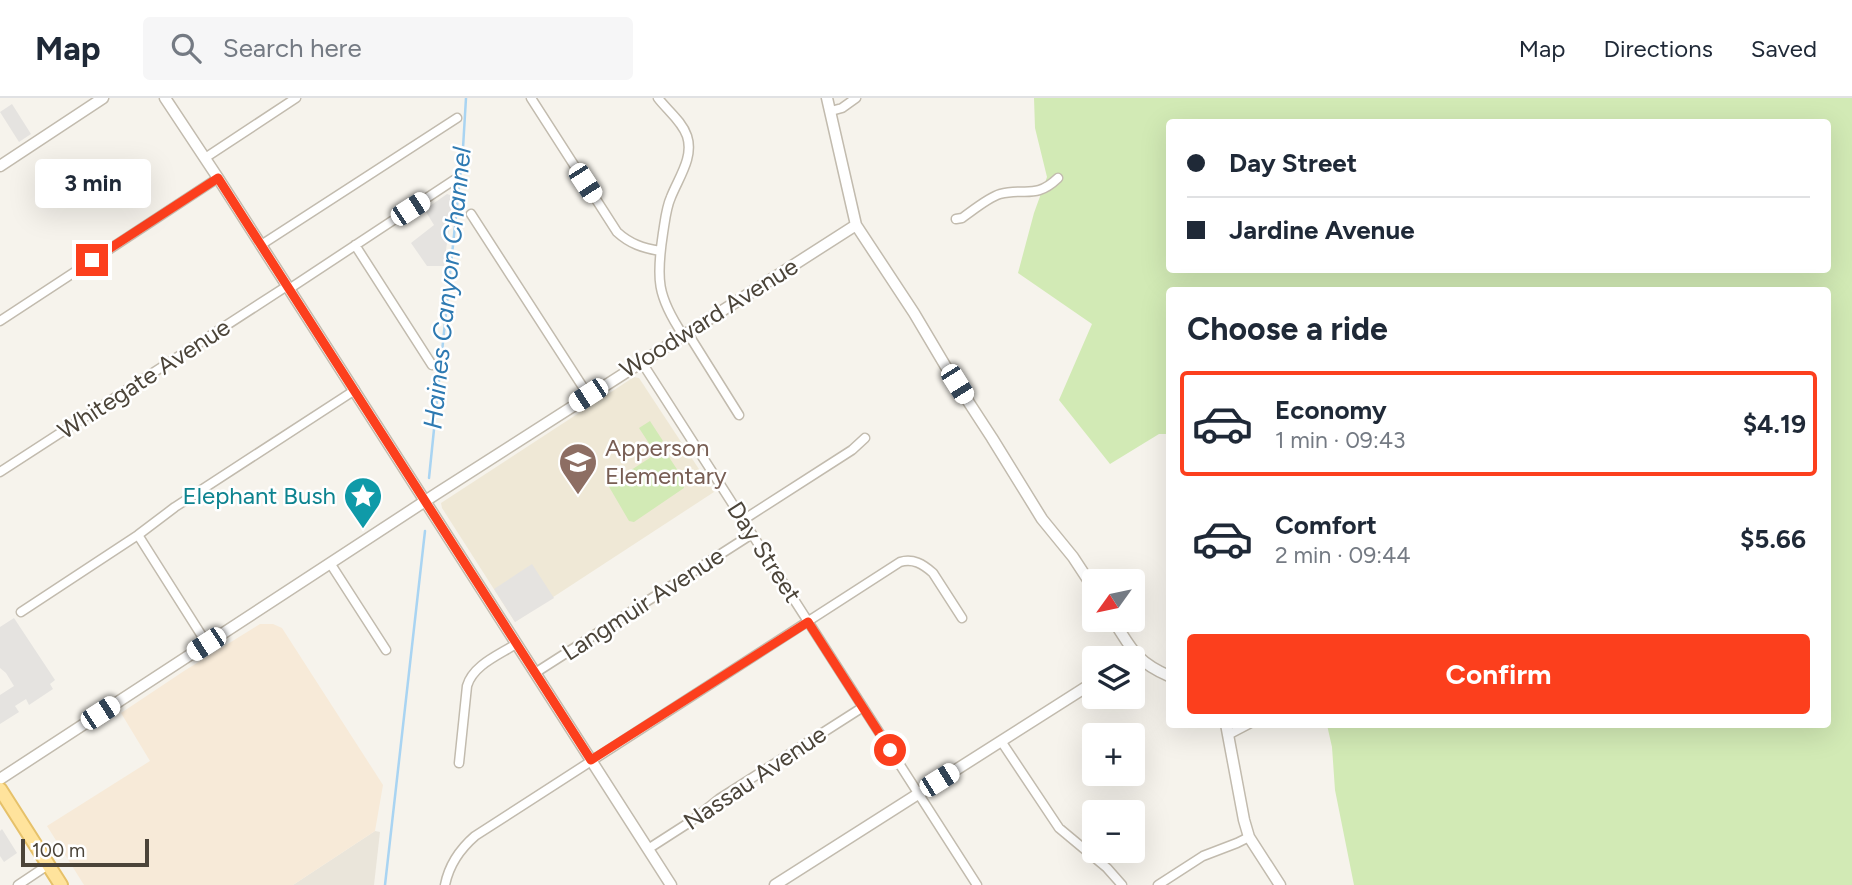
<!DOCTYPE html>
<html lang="en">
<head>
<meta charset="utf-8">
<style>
  :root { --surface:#fff; --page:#f6f6f7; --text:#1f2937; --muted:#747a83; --line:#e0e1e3; --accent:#fc3f1d }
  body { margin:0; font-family:Figtree,sans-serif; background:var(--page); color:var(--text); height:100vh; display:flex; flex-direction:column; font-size:26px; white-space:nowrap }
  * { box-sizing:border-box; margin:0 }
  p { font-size:23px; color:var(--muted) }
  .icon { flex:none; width:38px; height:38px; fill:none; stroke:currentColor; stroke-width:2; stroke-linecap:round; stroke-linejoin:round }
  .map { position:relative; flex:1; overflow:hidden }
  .sheet { position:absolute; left:1166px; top:189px; width:665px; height:441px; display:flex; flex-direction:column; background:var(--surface); border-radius:7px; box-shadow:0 7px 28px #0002 }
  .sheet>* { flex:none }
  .guide { position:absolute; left:1166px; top:21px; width:665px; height:154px; border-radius:7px; box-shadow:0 7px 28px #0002; display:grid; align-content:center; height:154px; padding:0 21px; background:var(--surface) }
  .needle { width:46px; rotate:237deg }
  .tools { position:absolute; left:1082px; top:471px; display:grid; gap:14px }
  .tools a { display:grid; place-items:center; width:63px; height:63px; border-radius:7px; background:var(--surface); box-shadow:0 7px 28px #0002; font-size:35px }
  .scale { position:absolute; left:21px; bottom:18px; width:128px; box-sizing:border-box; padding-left:7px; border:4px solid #4b4439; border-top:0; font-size:19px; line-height:24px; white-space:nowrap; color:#4b4439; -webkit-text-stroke:5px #fff; paint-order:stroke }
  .end { position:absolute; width:32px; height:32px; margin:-16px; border:9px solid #fc3f1d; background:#fff; box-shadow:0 0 0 4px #fff }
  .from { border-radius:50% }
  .bubble { position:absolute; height:49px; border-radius:7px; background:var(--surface); box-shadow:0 7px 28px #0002; font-size:23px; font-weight:700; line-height:49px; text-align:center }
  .car { position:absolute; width:21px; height:42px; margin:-21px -10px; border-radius:9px; box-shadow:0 0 5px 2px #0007; background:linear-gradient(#fff 24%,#345 0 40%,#fff 0 76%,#345 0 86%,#fff 0) }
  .guide b { display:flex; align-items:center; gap:24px; height:66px; font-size:26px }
  .guide b+b { border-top:2px solid var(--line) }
  .guide i { width:18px; height:18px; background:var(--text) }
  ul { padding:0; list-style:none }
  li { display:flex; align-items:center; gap:21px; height:105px; margin:0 14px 10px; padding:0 7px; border:4px solid transparent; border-radius:7px }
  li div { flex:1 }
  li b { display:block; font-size:26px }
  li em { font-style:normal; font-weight:700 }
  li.on { border-color:var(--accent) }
  li>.icon { width:63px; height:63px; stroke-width:1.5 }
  h2 { padding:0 21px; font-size:32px; line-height:84px }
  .action { display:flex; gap:14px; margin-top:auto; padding:14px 21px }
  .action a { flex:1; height:80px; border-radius:7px; background:var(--accent); color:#fff; font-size:28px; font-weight:700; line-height:80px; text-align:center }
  header { display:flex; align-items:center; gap:42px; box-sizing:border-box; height:98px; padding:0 35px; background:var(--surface); border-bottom:2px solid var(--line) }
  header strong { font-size:33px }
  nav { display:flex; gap:38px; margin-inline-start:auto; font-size:24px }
  .search { width:490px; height:63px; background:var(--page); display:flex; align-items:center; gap:18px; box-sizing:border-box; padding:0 24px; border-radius:7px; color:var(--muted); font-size:26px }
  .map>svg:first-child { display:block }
  .residential { fill:#eae5da }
  .commercial { fill:#f7ead8 }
  .education { fill:#efe8d6 }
  .green { fill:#d2eab5; fill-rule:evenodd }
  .parking { fill:#e5e3e0 }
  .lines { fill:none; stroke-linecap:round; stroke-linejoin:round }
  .stream { stroke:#a9d4f2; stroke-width:2.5 }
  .minor-casing { stroke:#c2bbae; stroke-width:11 }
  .tertiary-casing { stroke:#c2bbae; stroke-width:13 }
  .primary-casing { stroke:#e6c16a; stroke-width:16 }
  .minor { stroke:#fff; stroke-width:8 }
  .tertiary { stroke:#fff; stroke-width:10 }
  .primary { stroke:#ffe39c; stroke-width:12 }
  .route { stroke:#fc3f1d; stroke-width:9 }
  .labels { text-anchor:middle; stroke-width:5; stroke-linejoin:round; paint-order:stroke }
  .street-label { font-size:24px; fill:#4b4439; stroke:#fff }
  .education-label { font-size:24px; fill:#785e54; stroke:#fff; text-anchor:start }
  .culture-label { font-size:24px; fill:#0d838f; stroke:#fff; text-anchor:end }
  .water-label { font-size:26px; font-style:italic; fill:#2e7ab2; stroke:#fff }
</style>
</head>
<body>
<header>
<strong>Map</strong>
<div class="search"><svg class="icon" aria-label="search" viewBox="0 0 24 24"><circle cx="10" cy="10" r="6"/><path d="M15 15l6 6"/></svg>Search here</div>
<nav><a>Map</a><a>Directions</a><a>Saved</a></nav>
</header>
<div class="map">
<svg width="1852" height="787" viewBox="0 0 1852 787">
  <rect width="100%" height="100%" fill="#f6f3ec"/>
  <path class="residential" d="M375 733 380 734 374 787H293Z"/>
  <path class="commercial" d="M260 526H273L282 530 383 687 375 733 293 787H84L47 728 150 663 121 615 184 573Z"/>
  <path class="education" d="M634 279 639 280 714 394 515 524 442 410 441 405Z"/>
  <path class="green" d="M1034 0H1852V787H1354L1335 692 1332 649 1327 627 1827 626V192H1169V336H1159L1110 366 1059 302 1092 226 1018 175 1034 115 1047 79 1035 30ZM1169 24H1827V172H1169Z
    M650 323 663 343 652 350 639 330Z
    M662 352 665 353 684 382V390L634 424 629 423 608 387Z"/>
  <path class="parking" d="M12 6 31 36 19 44 0 14Z
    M447 96 453 98 444 168H427L411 145 434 127 426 114 427 110Z
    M532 466 554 500 515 524 494 491Z
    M14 520 55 582 50 586 53 591 29 607 26 601 15 608 19 614 0 626V597L14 588 6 575 0 570V529Z
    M2 731 17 755 4 764 0 758V733Z"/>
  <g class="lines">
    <path class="stream" d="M429 380 463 50 466 0
      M385 787 425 433"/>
    <defs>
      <path id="minor" d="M531 0 617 134C630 146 643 150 660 153
        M658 0C667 12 682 23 687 38 694 59 679 79 671 99 666 110 665 123 663 135 656 181 657 198 683 237
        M831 13 842 10 856 0
        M205 60 296 0
        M471 116 588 297
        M956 121 962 120C972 113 989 99 1000 96 1025 89 1035 102 1058 80
        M261 147 457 20
        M355 147 432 267
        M289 191 454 82
        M0 223 218 80
        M687 234 739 317
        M641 263 977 787
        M0 374 287 188
        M743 422 852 352 865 340
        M138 437 207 546
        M330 465 386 552
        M21 514 138 437 175 409 355 292
        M535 575 752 436
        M1228 637 1249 626
        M1001 643 1059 730 1107 770 1122 787
        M459 665 467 588C473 567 499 557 516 546
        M648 751 690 724 719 701 863 609
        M18 787 48 767
        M445 787C449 767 460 751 475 738L900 464C913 460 923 466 933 475L962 520
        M1158 787 1203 758 1237 745 1249 739"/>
      <path id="tertiary" d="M165 0 218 80 671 787
        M827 0 856 127 914 215 949 274 992 340 1042 421 1073 459 1094 491
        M0 68 103 0
        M1113 522C1132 551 1135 563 1169 578
        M1226 626 1244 722 1249 739 1280 787
        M0 681 436 396 856 127
        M775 787 1094 584"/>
      <path id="primary" d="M0 691 61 787"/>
    </defs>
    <use href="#minor" class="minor-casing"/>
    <use href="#tertiary" class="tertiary-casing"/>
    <use href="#primary" class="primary-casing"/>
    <use href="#minor" class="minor"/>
    <use href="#tertiary" class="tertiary"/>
    <use href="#primary" class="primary"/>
  </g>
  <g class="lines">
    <path class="route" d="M92 162 218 80 591 662 808 524 890 652"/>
  </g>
  <defs>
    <symbol id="school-pin" viewBox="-11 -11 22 30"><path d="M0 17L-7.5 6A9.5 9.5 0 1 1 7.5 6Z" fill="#8d6e63" stroke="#fff"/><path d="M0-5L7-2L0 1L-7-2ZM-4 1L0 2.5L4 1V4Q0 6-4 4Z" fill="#fff"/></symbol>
    <symbol id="sight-pin" viewBox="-11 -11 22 30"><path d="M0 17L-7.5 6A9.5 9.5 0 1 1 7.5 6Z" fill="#0f9aa8" stroke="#fff"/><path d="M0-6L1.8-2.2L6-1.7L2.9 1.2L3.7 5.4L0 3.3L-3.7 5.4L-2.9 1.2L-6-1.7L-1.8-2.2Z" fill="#fff"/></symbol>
  </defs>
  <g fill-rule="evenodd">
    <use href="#school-pin" x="556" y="342" width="44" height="60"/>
    <use href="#sight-pin" x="341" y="376" width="44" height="60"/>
  </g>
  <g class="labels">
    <g class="street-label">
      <text transform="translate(709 220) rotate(-32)" y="8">Woodward Avenue</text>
      <text transform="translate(144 281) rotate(-33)" y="8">Whitegate Avenue</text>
      <text transform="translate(764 454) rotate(57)" y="8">Day Street</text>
      <text transform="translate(643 506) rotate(-33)" y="8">Langmuir Avenue</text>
      <text transform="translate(755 680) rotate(-34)" y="8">Nassau Avenue</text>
    </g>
    <g class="education-label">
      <text x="605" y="358">Apperson<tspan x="605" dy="28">Elementary</tspan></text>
    </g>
    <g class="culture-label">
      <text x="336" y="406">Elephant Bush</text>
    </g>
    <g class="water-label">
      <text transform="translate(447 190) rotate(-84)" y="9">Haines Canyon Channel</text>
    </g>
  </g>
</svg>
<div class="tools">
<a><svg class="needle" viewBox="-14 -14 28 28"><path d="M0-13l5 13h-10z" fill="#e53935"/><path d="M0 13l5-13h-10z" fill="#747a83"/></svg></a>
<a><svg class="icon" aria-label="layers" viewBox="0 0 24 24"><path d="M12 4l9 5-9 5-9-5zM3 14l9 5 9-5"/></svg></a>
<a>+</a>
<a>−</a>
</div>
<div class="scale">100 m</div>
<i class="end from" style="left:890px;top:652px"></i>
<i class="end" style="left:92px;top:162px"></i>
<div class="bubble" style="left:35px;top:61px;width:116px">3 min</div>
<i class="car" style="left:585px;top:85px;rotate:147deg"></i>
<i class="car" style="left:410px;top:111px;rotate:57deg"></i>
<i class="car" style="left:957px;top:286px;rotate:148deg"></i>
<i class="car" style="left:588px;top:297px;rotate:237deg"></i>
<i class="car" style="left:206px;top:546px;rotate:237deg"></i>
<i class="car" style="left:100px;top:615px;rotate:57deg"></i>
<i class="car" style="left:939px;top:682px;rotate:58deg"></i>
<div class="guide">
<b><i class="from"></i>Day Street</b>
<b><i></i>Jardine Avenue</b>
</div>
<section class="sheet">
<h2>Choose a ride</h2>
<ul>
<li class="on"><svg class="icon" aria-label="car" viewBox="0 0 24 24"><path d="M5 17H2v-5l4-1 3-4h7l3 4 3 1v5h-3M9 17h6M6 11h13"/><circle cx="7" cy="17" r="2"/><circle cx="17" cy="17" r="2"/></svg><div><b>Economy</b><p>1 min · 09:43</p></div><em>$4.19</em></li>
<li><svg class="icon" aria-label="car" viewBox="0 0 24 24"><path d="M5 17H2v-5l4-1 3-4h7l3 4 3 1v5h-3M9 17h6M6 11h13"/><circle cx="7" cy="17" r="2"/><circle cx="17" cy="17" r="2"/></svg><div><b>Comfort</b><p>2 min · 09:44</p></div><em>$5.66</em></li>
</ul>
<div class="action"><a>Confirm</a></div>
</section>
</div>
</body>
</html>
